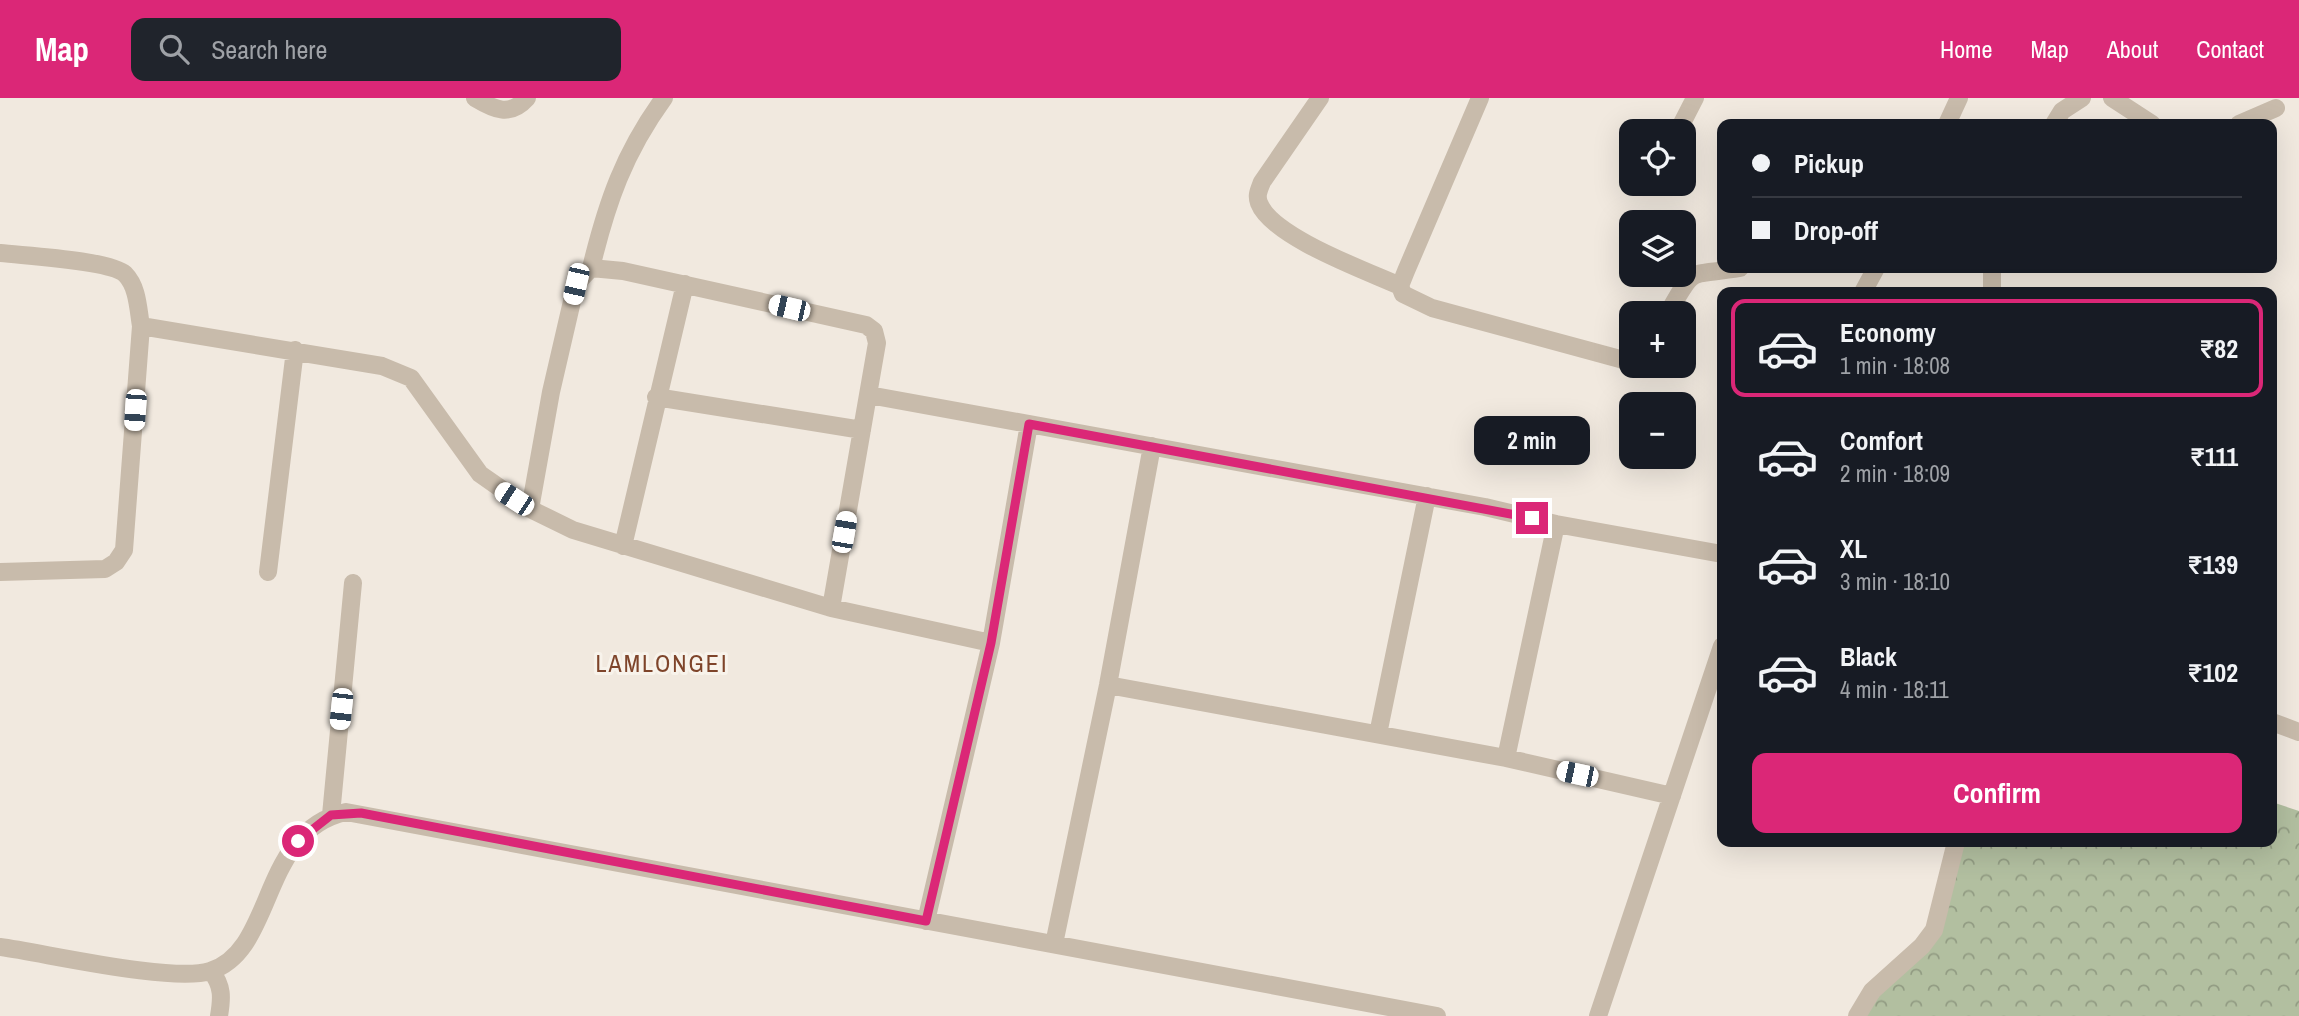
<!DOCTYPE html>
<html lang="en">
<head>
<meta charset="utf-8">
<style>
  :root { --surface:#171b24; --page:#20242c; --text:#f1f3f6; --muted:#9ea1a6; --line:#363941; --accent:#db2777 }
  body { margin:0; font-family:"Archivo Narrow",sans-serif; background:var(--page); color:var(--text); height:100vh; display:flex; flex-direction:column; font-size:26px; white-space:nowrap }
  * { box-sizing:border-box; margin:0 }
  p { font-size:23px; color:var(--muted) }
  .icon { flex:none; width:38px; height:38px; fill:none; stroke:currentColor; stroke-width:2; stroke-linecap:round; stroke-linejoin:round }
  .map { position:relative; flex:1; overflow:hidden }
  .sheet { position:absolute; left:1717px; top:189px; width:560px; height:560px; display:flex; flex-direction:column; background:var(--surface); border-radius:14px; box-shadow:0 7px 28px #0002 }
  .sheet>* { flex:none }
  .hud { position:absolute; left:1717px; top:21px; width:560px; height:154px; border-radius:14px; box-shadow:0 7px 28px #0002; display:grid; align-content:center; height:154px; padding:0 35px; background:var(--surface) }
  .controls { position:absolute; left:1619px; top:21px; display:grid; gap:14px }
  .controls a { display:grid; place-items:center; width:77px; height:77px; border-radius:14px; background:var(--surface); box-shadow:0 7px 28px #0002; font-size:35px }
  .end { position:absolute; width:32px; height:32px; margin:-16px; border:9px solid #db2777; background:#fff; box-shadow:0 0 0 4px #fff }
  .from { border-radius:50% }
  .bubble { position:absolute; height:49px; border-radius:14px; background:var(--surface); box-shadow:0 7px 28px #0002; font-size:23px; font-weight:800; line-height:49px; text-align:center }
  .car { position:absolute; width:21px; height:42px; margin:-21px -10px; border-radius:9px; box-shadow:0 0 5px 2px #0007; background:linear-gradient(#fff 24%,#345 0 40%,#fff 0 76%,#345 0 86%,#fff 0) }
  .hud b { display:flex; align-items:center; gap:24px; height:66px; font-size:26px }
  .hud b+b { border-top:2px solid var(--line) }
  .hud i { width:18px; height:18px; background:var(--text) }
  ul { padding:12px 0 0; list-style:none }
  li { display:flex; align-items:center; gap:21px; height:98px; margin:0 14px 10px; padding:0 21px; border:4px solid transparent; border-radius:14px }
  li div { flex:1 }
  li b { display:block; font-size:26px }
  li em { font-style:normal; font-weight:800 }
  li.on { border-color:var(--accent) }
  li>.icon { width:63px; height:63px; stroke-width:1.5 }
  .button { display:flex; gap:14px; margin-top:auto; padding:14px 35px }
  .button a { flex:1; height:80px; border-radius:14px; background:var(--accent); color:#fff; font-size:28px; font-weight:800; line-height:80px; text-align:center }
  header { display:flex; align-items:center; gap:42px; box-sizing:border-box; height:98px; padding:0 35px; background:var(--accent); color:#fff }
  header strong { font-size:33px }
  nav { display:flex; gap:38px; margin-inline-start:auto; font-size:24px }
  .search { width:490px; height:63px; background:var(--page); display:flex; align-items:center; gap:18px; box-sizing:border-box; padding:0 24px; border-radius:14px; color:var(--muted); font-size:26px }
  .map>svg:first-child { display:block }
  .forest { fill:url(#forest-crowns) }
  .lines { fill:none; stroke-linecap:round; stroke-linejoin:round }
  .minor { stroke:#c8bbab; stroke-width:18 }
  .route { stroke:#db2777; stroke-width:9 }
  .labels { text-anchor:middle; stroke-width:6; stroke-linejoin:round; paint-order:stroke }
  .quarter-label { font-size:24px; letter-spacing:2px; fill:#7e442a; stroke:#f8f3eb }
</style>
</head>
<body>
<header>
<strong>Map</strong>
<div class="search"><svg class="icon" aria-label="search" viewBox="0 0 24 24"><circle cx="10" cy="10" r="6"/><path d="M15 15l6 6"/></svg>Search here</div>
<nav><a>Home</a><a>Map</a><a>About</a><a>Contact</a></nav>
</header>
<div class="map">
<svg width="2299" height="918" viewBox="0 0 2299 918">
  <defs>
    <pattern id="forest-crowns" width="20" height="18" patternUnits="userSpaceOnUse" patternTransform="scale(1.75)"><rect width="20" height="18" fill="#b2bfa0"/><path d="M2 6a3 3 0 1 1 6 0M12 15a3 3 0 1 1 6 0" fill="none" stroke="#929c83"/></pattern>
  </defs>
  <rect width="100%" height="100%" fill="#f1e9df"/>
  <path class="forest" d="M2272 704 2299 713V918H1864L1927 835 1965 744H2272Z"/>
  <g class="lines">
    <path class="minor" d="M475 0C495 12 510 19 527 0
      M1320 0 1262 84C1259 92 1256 97 1259 105 1272 139 1367 173 1400 188
      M1480 0 1406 173 1400 188 1403 196 1432 210 1631 264
      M2112 0 2152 26
      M1947 26 1959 0
      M2054 26 2062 13 2082 0
      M2239 26 2276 10
      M1678 33 1695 0
      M0 155C25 158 109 162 125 176 138 189 138 211 141 228L124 452 116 464 105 471 0 474
      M591 170C607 104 624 55 664 0
      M1863 194 1876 170
      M1992 194V170
      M1668 215C1696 166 1687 179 1740 170
      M141 228 382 268 411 280 480 376 530 411 573 432 831 510 991 545
      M869 297 1485 409 1556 426 1722 456
      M656 299 862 332
      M530 411 551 294 576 186 591 170 623 173 866 227 874 233 877 245 831 510
      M623 448 685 186
      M268 474 295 252
      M1108 587 1506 660 1672 698
      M2272 624 2299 634
      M1378 636 1427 398
      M1506 660 1556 426
      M331 717 353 485
      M926 823 991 545 1029 326
      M1054 846 1108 587 1152 348
      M0 849C45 855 173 885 210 873 276 853 259 733 346 714L1437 918
      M211 873C223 888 222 900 219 918
      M1598 918 1722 548
      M1857 918 1872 893 1922 848 1934 832 1956 744"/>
  </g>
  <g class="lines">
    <path class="route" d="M298 743 331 717 361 715 926 823 991 545 1029 326 1532 420"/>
  </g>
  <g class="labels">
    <g class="quarter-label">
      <text x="662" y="574">LAMLONGEI</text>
    </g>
  </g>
</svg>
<div class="controls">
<a><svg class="icon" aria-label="locate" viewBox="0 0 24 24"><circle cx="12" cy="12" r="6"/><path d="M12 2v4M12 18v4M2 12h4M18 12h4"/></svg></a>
<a><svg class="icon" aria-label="layers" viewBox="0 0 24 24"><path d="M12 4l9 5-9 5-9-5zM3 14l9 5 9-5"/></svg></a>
<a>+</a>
<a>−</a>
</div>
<i class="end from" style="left:298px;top:743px"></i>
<i class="end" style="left:1532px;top:420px"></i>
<div class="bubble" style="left:1474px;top:318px;width:116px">2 min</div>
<i class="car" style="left:576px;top:186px;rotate:193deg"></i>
<i class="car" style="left:789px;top:210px;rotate:283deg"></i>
<i class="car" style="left:135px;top:312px;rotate:184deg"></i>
<i class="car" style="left:514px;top:401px;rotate:303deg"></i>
<i class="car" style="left:844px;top:434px;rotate:10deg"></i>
<i class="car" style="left:341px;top:611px;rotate:186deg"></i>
<i class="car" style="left:1577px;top:676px;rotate:282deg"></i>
<div class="hud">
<b><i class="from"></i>Pickup</b>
<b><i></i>Drop-off</b>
</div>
<section class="sheet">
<ul>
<li class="on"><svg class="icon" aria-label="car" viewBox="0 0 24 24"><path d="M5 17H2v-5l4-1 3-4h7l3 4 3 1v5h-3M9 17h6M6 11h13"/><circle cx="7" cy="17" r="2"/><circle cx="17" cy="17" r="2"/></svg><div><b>Economy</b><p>1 min · 18:08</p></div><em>₹82</em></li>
<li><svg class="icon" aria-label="car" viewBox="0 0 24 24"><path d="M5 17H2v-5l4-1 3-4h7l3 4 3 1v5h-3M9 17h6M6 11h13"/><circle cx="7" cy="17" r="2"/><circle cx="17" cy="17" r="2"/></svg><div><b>Comfort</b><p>2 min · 18:09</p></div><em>₹111</em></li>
<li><svg class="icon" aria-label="car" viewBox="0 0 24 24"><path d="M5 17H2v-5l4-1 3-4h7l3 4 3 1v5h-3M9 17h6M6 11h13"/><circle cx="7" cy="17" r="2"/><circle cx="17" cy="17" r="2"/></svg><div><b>XL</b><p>3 min · 18:10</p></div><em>₹139</em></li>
<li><svg class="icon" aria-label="car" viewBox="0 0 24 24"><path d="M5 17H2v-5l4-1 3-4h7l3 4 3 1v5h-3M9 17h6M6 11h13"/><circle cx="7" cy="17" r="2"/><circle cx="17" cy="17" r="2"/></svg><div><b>Black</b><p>4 min · 18:11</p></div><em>₹102</em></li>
</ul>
<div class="button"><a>Confirm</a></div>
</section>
</div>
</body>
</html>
